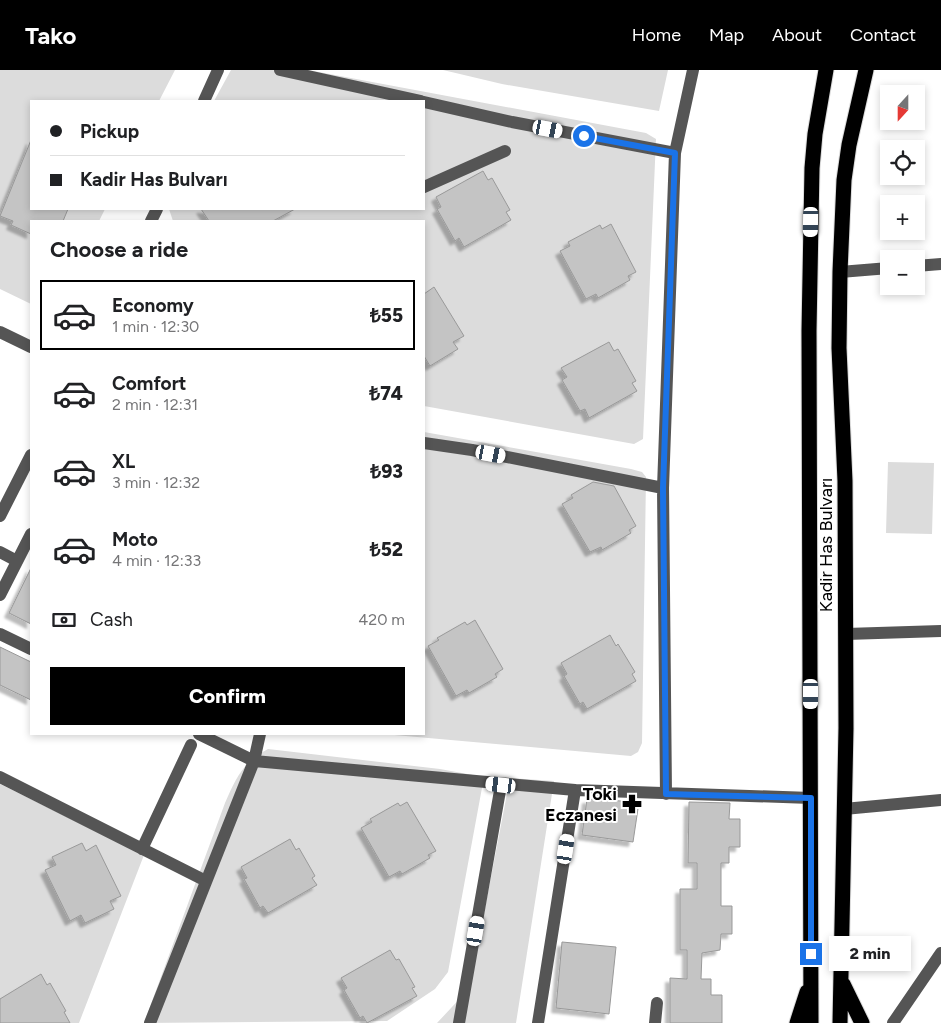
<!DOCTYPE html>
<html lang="en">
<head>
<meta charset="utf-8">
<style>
  :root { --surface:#fff; --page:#f6f6f6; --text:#202124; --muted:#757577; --line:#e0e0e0; --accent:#000 }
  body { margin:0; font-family:Figtree,sans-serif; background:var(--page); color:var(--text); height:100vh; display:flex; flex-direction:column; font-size:19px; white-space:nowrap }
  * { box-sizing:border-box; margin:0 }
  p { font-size:16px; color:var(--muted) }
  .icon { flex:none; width:28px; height:28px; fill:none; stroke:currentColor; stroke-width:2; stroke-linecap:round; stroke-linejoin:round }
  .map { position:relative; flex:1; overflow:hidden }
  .drawer { position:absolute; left:30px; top:150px; width:395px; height:515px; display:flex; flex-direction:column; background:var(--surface); border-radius:0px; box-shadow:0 2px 8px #0003 }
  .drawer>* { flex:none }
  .top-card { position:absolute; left:30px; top:30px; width:395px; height:110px; border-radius:0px; box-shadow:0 2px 8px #0003; display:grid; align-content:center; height:110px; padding:0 20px; background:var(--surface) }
  .needle { width:32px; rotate:201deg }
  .fabs { position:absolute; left:880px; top:15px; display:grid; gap:10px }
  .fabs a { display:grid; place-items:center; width:45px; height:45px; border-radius:0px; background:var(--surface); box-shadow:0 2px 8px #0003; font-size:25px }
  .end { position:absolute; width:22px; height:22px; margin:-11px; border:6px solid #1a73e8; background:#fff; box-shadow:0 0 0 2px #fff }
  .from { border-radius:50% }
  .bubble { position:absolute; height:35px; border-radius:0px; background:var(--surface); box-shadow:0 2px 8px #0003; font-size:16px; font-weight:800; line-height:35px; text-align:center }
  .car { position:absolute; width:15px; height:30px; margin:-15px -8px; border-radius:6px; box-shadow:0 0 4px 1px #0007; background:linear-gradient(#fff 24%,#345 0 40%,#fff 0 76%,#345 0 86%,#fff 0) }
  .top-card b { display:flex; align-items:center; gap:18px; height:48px; font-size:19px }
  .top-card b+b { border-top:1px solid var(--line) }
  .top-card i { width:12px; height:12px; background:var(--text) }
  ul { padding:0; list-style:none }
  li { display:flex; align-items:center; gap:15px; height:70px; margin:0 10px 8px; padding:0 10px; border:2px solid transparent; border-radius:0px }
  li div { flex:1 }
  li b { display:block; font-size:19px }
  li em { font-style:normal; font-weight:800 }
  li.on { border-color:var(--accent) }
  li>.icon { width:45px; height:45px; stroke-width:1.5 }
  h2 { padding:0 20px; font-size:22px; line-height:60px }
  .pay { display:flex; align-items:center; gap:12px; height:55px; padding:0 20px; font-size:19px }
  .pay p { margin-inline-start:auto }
  .cta { display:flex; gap:10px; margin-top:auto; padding:10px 20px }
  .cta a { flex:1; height:58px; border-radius:0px; background:var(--accent); color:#fff; font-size:20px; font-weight:800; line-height:58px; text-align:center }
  header { display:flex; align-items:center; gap:30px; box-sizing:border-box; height:70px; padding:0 25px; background:var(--accent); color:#fff }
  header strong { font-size:24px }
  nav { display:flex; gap:28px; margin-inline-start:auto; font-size:18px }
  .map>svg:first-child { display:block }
  .green { fill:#dcdcdc }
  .building { fill:#c4c4c4; stroke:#999; filter:url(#shadow) }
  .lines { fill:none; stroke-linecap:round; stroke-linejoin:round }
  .highway-casing { stroke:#dbdbdb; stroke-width:17 }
  .minor { stroke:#555; stroke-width:12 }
  .highway { stroke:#000; stroke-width:15 }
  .route { stroke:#1a73e8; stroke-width:6 }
  .labels { text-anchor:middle; stroke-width:4; stroke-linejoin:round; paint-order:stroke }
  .street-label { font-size:18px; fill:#000; stroke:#fff }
  .poi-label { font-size:18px; font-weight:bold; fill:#000; stroke:#fff; text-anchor:end }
</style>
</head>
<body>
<header>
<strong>Tako</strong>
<nav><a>Home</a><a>Map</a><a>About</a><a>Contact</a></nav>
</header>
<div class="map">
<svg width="941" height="953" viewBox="0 0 941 953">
  <defs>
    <filter id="shadow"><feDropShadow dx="-4.5" dy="4.5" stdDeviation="1" flood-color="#0004"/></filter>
  </defs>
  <rect width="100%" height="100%" fill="#fff"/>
  <path class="green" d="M0 0H175L159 31H31V139H105L99 151H31V234L0 219Z
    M231 0H308L646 63 656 69 643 369 634 374 424 336V151H173L169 139H424V31H214Z
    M443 0H668L659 41 502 14Z
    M424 362 631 399 642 402 646 407 642 673 638 682 631 686 383 664H424Z
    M888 392 934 393 932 464 886 463Z
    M268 679 440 699 484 707 448 902 435 919 387 951 144 953 225 733C236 708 243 692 268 679Z
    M510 708 554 711 516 953H437L466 922 472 906Z
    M0 714 144 785 79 953H0Z"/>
  <path class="building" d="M31 70V139H68L63 151H31V164L11 155 13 151 0 146Z
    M483 101 488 110 492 108 510 140 506 142 511 150 464 177 459 168 455 171 437 139 441 137 436 127Z
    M201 139H295L273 151H209Z
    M611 154 636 202 628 206 630 210 598 228 596 224 586 229 560 181 570 176 568 172 600 155 602 159Z
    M434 217 464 266 453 272 458 279 430 296 424 286V224Z
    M609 272 614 281 618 279 636 311 632 313 637 321 589 348 585 339 580 341 562 310 567 307 561 298Z
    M593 412 614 416 636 456 629 460 631 463 602 480 601 477 590 482 562 434 573 428 571 425Z
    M31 498V554L9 543Z
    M475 550 503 599 495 604 497 607 469 623 467 620 456 626 428 576 439 570 437 568 465 552 467 555Z
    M610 565 616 576 618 574 635 602 632 604 636 611 587 639 583 632 580 634 564 606 567 604 561 593Z
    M0 577 31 592V630L0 615Z
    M587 729 639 732 633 772 582 765Z
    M407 732 436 781 428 785 430 788 402 804 400 801 389 807 361 758 372 752 370 749 398 733 400 736Z
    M689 732 730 733 729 749H740V777H729V793H721V836H732V864H721L720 880 702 883 701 909H711V925H722V953H670V908L687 909V880H680V819H697V793H688Z
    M290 769 296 780 299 778 315 806 312 808 317 815 268 843 263 836 260 838 244 809 247 808 241 797Z
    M82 773 86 781 96 775 121 826 110 831 114 839 85 853 81 845 70 851 45 800 56 795 52 787Z
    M562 872 616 877 609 944 556 938Z
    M390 880 396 890 399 889 415 917 412 918 417 926 367 953 363 946 360 948 344 920 347 918 341 908Z
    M41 904 47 915 50 913 66 941 64 942 70 953H0V929Z"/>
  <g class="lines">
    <defs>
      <path id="highway" d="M843 914 862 953
        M797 953 807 922
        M811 953 809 261 812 98 815 64 826 0
        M840 953 846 658 845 411 839 278 840 202 844 110 849 75 866 0"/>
    </defs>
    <use href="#highway" class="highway-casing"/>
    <path class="minor" d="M280 0 421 31
      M204 31 218 0
      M424 32 512 52 675 83
      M424 117 505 81
      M151 151 157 139
      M916 196 941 194
      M840 202 889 198
      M0 262 31 277
      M424 373 472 380 663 418
      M0 446 31 385
      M0 482 17 491
      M0 525 31 464
      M0 564 31 579
      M846 564 941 561
      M199 664 254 691 575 720 811 728
      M0 707 206 811
      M666 724 663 418 675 83 693 0
      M844 739 941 730
      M142 779 191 675
      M150 953 254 691 260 664
      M459 953 501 715
      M538 953 575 720
      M655 953 657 933
      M893 953 941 883"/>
    <use href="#highway" class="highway"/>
  </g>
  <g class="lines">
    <path class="route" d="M584 66 675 83 663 418 666 724 811 728V884"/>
  </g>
  <defs>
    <symbol id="pharmacy-bare" viewBox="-9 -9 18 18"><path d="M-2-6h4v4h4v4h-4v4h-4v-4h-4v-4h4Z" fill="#000" stroke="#fff" stroke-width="2.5" paint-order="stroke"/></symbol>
  </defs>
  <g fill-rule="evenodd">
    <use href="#pharmacy-bare" x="618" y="720" width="28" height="28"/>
  </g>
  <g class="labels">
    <g class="street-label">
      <text transform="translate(826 475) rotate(-90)" y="6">Kadir Has Bulvarı</text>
    </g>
    <g class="poi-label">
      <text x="617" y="730">Toki<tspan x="617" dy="21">Eczanesi</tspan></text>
    </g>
  </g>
</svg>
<div class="fabs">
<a><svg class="needle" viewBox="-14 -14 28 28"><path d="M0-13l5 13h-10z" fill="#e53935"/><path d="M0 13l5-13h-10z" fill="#757577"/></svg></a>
<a><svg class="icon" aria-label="locate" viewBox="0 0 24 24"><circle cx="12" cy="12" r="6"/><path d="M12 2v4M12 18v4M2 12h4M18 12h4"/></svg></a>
<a>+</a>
<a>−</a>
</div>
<i class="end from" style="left:584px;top:66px"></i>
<i class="end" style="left:811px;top:884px"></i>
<div class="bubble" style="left:829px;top:866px;width:82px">2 min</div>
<i class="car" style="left:548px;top:59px;rotate:101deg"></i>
<i class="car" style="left:811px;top:152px;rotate:181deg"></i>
<i class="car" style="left:491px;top:384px;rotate:101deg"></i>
<i class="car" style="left:811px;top:624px;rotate:180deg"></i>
<i class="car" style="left:501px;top:715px;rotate:277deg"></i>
<i class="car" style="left:566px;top:779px;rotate:9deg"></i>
<i class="car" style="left:476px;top:861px;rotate:10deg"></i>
<div class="top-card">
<b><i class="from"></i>Pickup</b>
<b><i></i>Kadir Has Bulvarı</b>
</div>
<section class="drawer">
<h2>Choose a ride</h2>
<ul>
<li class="on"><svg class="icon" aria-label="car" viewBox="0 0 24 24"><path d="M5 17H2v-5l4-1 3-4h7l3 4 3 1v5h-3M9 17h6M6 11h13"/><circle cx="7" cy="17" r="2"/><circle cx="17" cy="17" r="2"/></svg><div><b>Economy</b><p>1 min · 12:30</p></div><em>₺55</em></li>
<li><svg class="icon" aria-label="car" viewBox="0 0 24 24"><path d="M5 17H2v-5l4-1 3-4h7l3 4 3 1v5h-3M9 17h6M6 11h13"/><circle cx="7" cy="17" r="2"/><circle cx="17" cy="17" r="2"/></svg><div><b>Comfort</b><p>2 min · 12:31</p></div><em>₺74</em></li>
<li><svg class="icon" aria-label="car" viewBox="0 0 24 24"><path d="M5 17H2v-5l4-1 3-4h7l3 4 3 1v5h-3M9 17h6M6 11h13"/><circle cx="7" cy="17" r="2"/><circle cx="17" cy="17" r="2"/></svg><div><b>XL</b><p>3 min · 12:32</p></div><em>₺93</em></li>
<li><svg class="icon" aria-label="car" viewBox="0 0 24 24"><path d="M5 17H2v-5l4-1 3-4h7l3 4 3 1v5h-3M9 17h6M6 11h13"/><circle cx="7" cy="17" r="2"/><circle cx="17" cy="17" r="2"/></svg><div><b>Moto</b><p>4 min · 12:33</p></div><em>₺52</em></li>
</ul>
<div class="pay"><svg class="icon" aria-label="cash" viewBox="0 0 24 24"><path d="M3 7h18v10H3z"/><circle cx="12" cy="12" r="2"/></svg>Cash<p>420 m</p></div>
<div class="cta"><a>Confirm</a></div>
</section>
</div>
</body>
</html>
